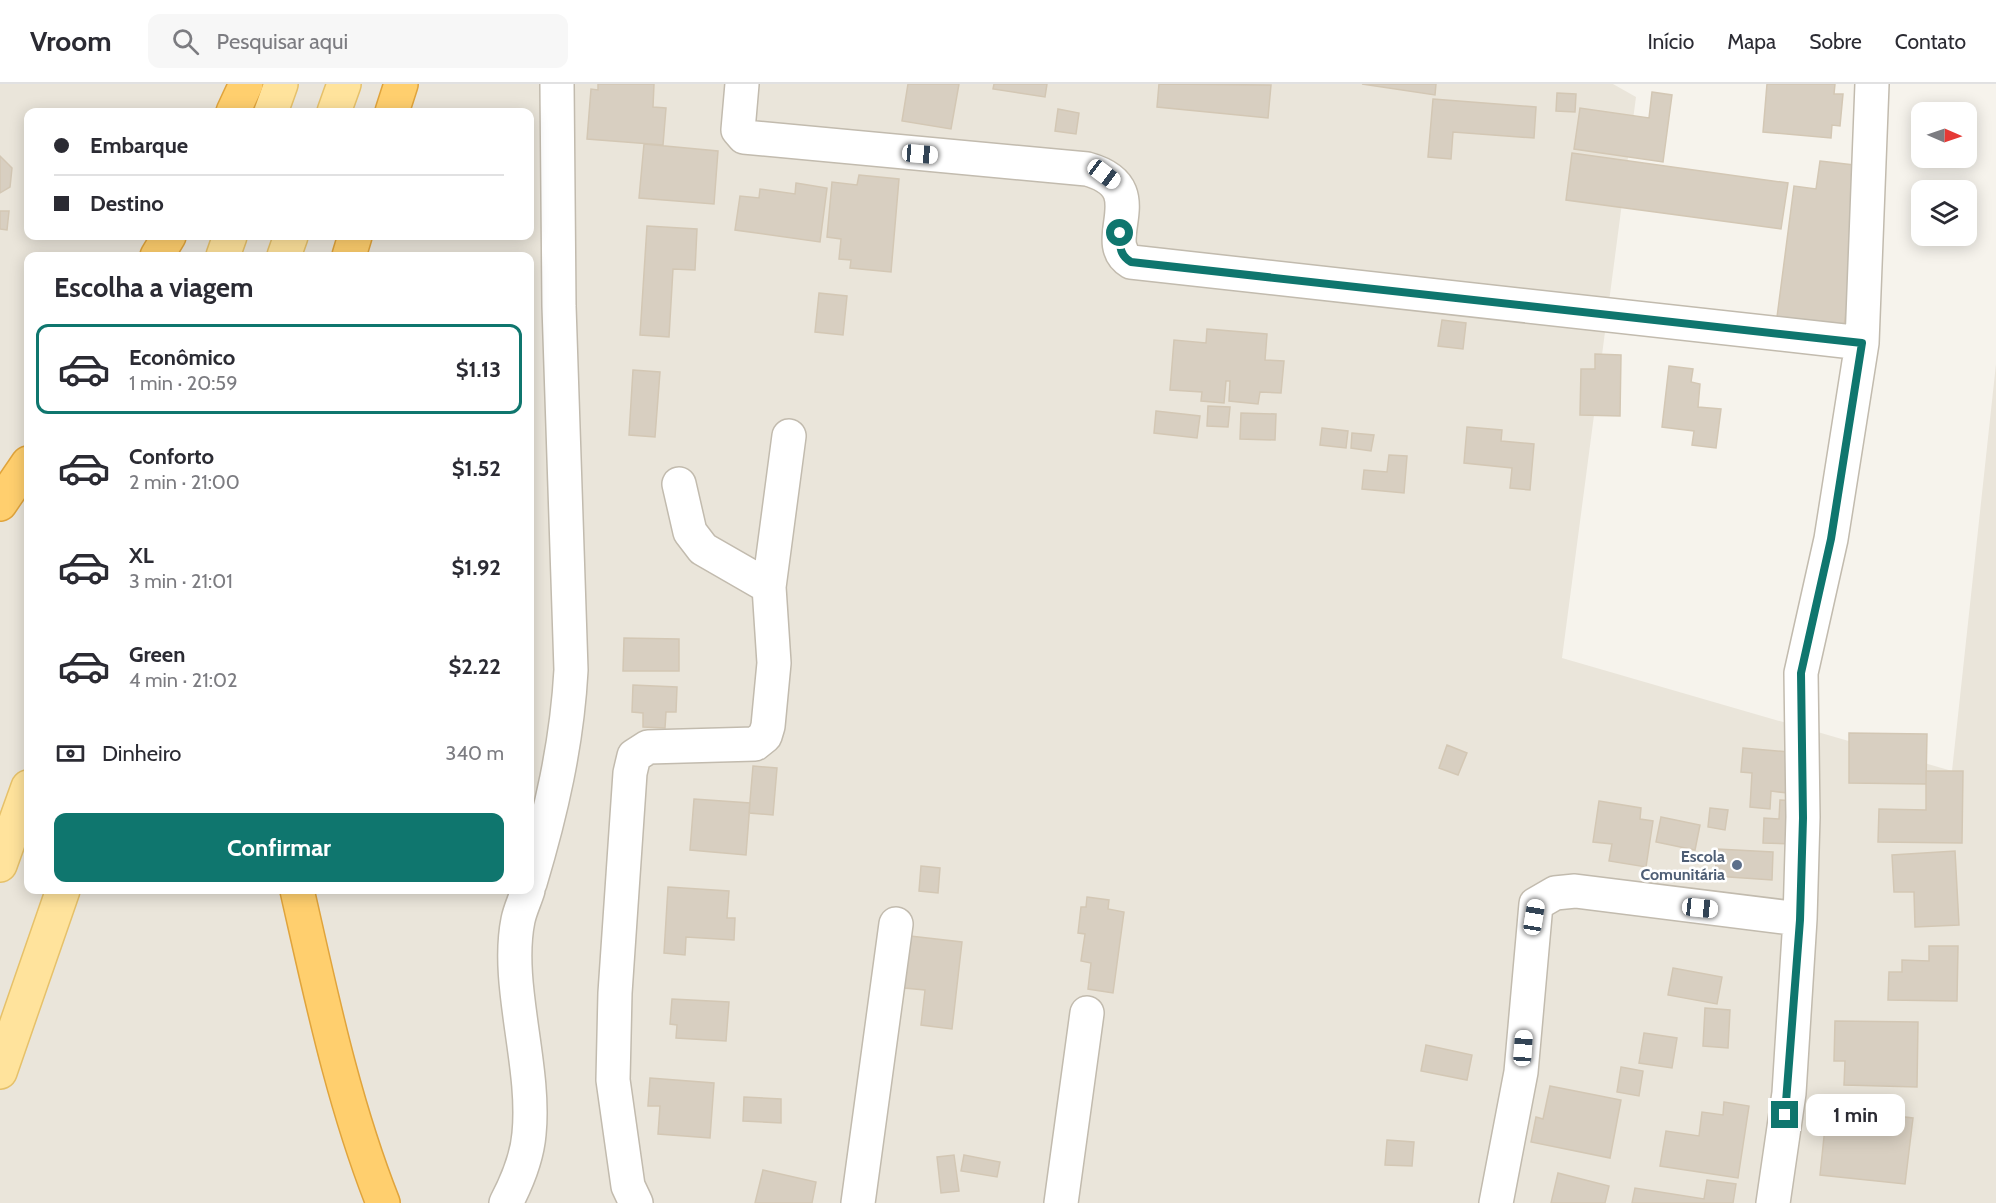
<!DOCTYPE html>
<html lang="pt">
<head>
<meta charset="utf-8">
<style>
  :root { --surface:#fff; --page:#f7f7f7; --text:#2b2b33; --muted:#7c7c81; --line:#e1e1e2; --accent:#0f766e }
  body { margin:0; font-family:Cabin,sans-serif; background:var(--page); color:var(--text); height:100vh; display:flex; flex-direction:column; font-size:22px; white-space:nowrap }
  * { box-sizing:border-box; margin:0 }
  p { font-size:20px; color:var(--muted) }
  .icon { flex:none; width:33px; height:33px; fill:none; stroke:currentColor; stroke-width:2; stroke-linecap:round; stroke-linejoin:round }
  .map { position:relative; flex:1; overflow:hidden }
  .sheet { position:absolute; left:24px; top:168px; width:510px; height:642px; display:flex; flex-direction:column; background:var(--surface); border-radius:12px; box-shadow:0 3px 15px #0003 }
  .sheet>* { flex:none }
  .banner { position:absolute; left:24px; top:24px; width:510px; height:132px; border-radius:12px; box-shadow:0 3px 15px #0003; display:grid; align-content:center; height:132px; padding:0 30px; background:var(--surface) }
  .needle { width:39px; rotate:92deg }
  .fabs { position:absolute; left:1911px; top:18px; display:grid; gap:12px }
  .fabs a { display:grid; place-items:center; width:66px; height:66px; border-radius:12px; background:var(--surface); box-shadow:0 3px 15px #0003; font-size:30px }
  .end { position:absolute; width:27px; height:27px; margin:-14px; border:8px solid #0f766e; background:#fff; box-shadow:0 0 0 3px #fff }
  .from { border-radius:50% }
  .bubble { position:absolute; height:42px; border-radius:12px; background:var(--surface); box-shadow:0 3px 15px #0003; font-size:20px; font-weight:700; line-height:42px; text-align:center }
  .car { position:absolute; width:18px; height:36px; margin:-18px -9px; border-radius:8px; box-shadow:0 0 4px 2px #0007; background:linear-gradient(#fff 24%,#345 0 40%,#fff 0 76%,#345 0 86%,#fff 0) }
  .banner b { display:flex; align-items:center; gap:21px; height:57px; font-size:22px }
  .banner b+b { border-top:2px solid var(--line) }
  .banner i { width:15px; height:15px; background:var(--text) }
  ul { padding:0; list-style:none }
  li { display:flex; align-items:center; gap:18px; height:90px; margin:0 12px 9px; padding:0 18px; border:3px solid transparent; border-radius:12px }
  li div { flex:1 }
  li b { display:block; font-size:22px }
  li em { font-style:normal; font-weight:700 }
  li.current { border-color:var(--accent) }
  li>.icon { width:54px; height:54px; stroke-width:1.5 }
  h2 { padding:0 30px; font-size:27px; line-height:72px }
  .pay { display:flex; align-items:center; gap:15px; height:66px; padding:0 30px; font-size:22px }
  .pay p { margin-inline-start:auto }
  .button { display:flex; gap:12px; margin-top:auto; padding:12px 30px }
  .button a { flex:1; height:69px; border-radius:12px; background:var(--accent); color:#fff; font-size:24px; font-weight:700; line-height:69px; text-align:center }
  header { display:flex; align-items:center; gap:36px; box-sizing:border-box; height:84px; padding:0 30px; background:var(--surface); border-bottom:2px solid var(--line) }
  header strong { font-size:28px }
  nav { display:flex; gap:33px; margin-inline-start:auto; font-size:21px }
  .search { width:420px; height:54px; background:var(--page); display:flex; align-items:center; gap:15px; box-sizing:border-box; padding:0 21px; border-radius:12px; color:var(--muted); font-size:22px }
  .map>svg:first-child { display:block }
  .residential { fill:#eae5da; fill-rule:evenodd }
  .building { fill:#d8cfc1; stroke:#d3c7b4; stroke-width:1.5 }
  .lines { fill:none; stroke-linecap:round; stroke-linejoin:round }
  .street-casing { stroke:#c2bbae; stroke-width:36 }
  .primary-casing { stroke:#e6c16a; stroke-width:36 }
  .highway-casing { stroke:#e0a43c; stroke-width:36 }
  .street { stroke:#fff; stroke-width:33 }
  .primary { stroke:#ffe39c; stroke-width:33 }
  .highway { stroke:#ffcf6e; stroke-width:33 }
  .route { stroke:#0f766e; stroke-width:8 }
  .service-dot { fill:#5c6f8a; stroke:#fff; stroke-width:2 }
  .labels { text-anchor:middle; stroke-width:5; stroke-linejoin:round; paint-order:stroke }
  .service-label { font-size:16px; font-weight:bold; fill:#4e5e75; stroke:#fff; text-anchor:end }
</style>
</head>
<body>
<header>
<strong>Vroom</strong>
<div class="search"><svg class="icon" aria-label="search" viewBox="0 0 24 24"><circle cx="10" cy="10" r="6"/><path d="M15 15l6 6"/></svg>Pesquisar aqui</div>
<nav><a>Início</a><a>Mapa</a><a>Sobre</a><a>Contato</a></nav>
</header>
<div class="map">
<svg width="1996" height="1119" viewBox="0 0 1996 1119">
  <rect width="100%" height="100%" fill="#f6f3ec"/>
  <path class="residential" d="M0 0H1613L1636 13 1562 574 1952 687 1996 280V1119H0ZM28 28H530V152H28ZM28 172H530V806H28Z"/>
  <path class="building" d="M598 0H654L653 23 666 24 663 61 587 55 591 5 598 6Z
    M908 0H959L951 45 902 37Z
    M994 0H1047L1045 13 993 5Z
    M1159 0 1271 1 1268 34 1157 23Z
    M1362 0H1436L1435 11Z
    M1767 0H1835L1834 10H1843L1840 42 1832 41 1831 54 1763 48Z
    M1652 8 1672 11 1663 78 1574 65 1580 24 1649 34Z
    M1557 9 1576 10 1575 28 1556 27Z
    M1433 15 1536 23 1534 54 1453 48 1451 75 1428 73Z
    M1058 25 1079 29 1076 50 1055 47Z
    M644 60 718 67 714 120 639 114Z
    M1572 69 1788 99 1781 145 1566 116Z
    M0 72 12 84 10 103 0 109Z
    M1820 77 1854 81 1851 107 1861 109 1844 242 1777 233 1794 102 1816 105Z
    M859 91 899 95 891 188 850 184 851 176 839 175 841 155 827 153 832 98 857 101Z
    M796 99 827 104 820 158 735 146 740 112 759 114 760 105 795 110Z
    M0 127H9L7 146 0 145Z
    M647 142 697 145 695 186 673 185 669 253 640 251Z
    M819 209 847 212 843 251 815 248Z
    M1442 236 1466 239 1463 265 1438 262Z
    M1207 245 1267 250 1265 276 1284 277 1281 309 1260 308 1258 320 1229 317 1230 297H1226L1224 319 1201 317 1202 308 1170 306 1174 256 1206 259Z
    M1595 270 1621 271 1620 332 1580 331 1581 285H1595Z
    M1669 282 1693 285 1691 298 1700 300 1698 323 1721 325 1716 364 1692 361 1694 347 1662 343Z
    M633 286 660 288 655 353 629 351Z
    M1208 322 1230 323 1228 343 1207 342Z
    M1156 327 1200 332 1197 354 1154 349Z
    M1241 329 1276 330 1275 356 1240 355Z
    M1467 343 1502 346 1501 357 1534 360 1530 406 1510 404 1512 384 1464 379Z
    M1322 344 1348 347 1346 364 1320 361Z
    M1352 349 1374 351 1371 367 1351 364Z
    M1389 371 1407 372 1404 409 1362 405 1364 386 1387 388Z
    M624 554 679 555V587H623Z
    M633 601 677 603 676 628H666L665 644 643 643V629L632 628Z
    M1849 649 1927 650 1926 700 1849 699Z
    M1447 661 1467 669 1458 691 1439 684Z
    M1743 664 1790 668 1787 709 1771 707 1770 725 1750 723 1752 689 1741 688Z
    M753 682 777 684 773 731 749 729Z
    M1926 687H1963L1962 759 1878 758 1879 725 1926 726Z
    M694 715 750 719 746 771 690 766Z
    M1780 716 1797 717 1795 760 1763 759 1764 734 1779 735Z
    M1599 717 1641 724 1640 735 1653 737 1646 783 1609 777 1612 760 1593 758Z
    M1710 724 1728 726 1725 746 1708 743Z
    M1661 733 1700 741 1695 766 1656 758Z
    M1717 765 1773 768 1772 796 1715 792Z
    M1955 767 1959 841 1915 843 1914 808H1894L1892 771Z
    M921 782 940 784 938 809 919 807Z
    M668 803 729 807 727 834H735L734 856 686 853 685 871 664 869Z
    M1087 813 1109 816 1108 825 1124 828 1113 909 1088 905 1091 879 1081 877 1085 850 1078 849 1081 823H1086Z
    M910 852 962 858 952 945 921 941 925 906 904 904Z
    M1929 862H1958L1957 917 1888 916 1889 888H1902V876L1929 877Z
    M1673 884 1722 893 1717 920 1668 911Z
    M672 915 729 918 726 957 676 954 677 941 670 940Z
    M1705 924 1730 926 1728 964 1703 962Z
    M1835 937 1918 938 1917 1003 1844 1001 1845 977H1834Z
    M1644 949 1677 954 1672 984 1639 979Z
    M1426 961 1472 971 1467 996 1421 987Z
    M1621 983 1643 987 1639 1012 1617 1008Z
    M650 994 714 999 710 1054 658 1050 660 1022H648Z
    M1550 1002 1621 1016 1610 1074 1531 1058 1536 1033 1543 1035Z
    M744 1013 781 1015V1039L743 1037Z
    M1724 1018 1749 1022 1738 1094 1660 1082 1666 1047 1699 1052 1702 1028 1723 1031Z
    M1827 1024 1913 1034 1905 1100 1820 1091Z
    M1387 1056 1414 1058 1412 1082 1385 1081Z
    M954 1071 959 1107 941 1109 937 1073Z
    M964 1071 1000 1078 997 1093 961 1087Z
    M763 1086 816 1098 812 1119H755Z
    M1558 1089 1609 1102 1605 1119H1551Z
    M1707 1096 1736 1100 1733 1119H1632L1635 1104 1704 1115Z"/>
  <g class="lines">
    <defs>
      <path id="street" d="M742 0 738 46 744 53 1087 85C1156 104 1096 157 1131 178L1862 259
        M769 503 789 352
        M530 799C551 729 567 660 571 586L559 222 557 0
        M506 1119C517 1098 527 1074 529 1050 536 982 505 900 518 836 520 826 525 816 528 806
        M636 1119 628 1102 613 996 615 909 630 689 634 672 648 663 755 660 765 652 768 642 774 579 769 503 703 465 690 448 679 400
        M858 1119 896 840
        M1061 1119 1087 929
        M1496 1119 1521 988 1536 820 1555 809 1575 807 1800 835
        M1773 1119 1789 1009 1800 835 1803 733 1801 589 1831 455 1862 259 1872 0"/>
      <path id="primary" d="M271 28 281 0
        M334 28 344 0
        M223 172 230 152
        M284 172 291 152
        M0 781 28 703
        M0 988 63 806"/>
      <path id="highway" d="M233 28 246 0
        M392 28 401 0
        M157 172 169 152
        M349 172 355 152
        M0 420 28 379
        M297 806C321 911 343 1018 383 1119"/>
    </defs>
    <use href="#street" class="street-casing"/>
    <use href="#primary" class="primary-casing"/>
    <use href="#highway" class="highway-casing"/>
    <use href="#street" class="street"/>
    <use href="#primary" class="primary"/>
    <use href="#highway" class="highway"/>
  </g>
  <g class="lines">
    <path class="route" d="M1120 149C1120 162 1119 171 1131 178L1862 259 1831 455 1801 589 1803 734 1800 836 1785 1031"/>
  </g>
  <circle class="service-dot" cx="1737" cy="781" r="6"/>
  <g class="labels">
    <g class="service-label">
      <text x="1725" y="778">Escola<tspan x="1725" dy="18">Comunitária</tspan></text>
    </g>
  </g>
</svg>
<div class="fabs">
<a><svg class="needle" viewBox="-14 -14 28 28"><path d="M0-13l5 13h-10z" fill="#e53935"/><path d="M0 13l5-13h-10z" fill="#7c7c81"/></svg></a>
<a><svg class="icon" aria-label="layers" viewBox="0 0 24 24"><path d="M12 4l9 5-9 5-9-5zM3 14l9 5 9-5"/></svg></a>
</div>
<i class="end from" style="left:1120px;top:149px"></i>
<i class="end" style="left:1785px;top:1031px"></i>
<div class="bubble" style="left:1806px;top:1010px;width:99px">1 min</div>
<i class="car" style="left:920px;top:70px;rotate:95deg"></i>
<i class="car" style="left:1104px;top:90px;rotate:127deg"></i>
<i class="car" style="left:1700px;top:824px;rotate:96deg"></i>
<i class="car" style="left:1534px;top:833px;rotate:9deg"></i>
<i class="car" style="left:1523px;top:964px;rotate:4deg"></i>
<div class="banner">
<b><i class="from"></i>Embarque</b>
<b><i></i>Destino</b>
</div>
<section class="sheet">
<h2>Escolha a viagem</h2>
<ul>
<li class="current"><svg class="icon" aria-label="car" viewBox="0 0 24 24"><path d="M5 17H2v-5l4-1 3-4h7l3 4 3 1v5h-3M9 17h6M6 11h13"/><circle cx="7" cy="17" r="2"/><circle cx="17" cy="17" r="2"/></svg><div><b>Econômico</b><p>1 min · 20:59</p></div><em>$1.13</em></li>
<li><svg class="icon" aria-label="car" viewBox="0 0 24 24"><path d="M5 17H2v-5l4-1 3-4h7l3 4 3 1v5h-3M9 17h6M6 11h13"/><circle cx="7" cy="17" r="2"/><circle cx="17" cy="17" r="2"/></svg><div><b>Conforto</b><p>2 min · 21:00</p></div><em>$1.52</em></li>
<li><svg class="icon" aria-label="car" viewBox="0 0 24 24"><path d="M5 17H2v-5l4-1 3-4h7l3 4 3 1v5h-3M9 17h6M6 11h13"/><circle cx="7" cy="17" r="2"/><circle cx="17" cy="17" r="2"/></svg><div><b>XL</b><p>3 min · 21:01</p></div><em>$1.92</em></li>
<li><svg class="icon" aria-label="car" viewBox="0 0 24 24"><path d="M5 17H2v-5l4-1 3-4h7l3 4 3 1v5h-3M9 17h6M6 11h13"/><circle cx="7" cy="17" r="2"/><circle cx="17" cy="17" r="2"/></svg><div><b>Green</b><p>4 min · 21:02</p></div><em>$2.22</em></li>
</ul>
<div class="pay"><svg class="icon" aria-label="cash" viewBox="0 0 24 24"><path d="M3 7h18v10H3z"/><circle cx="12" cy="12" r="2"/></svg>Dinheiro<p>340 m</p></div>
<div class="button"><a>Confirmar</a></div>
</section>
</div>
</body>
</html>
